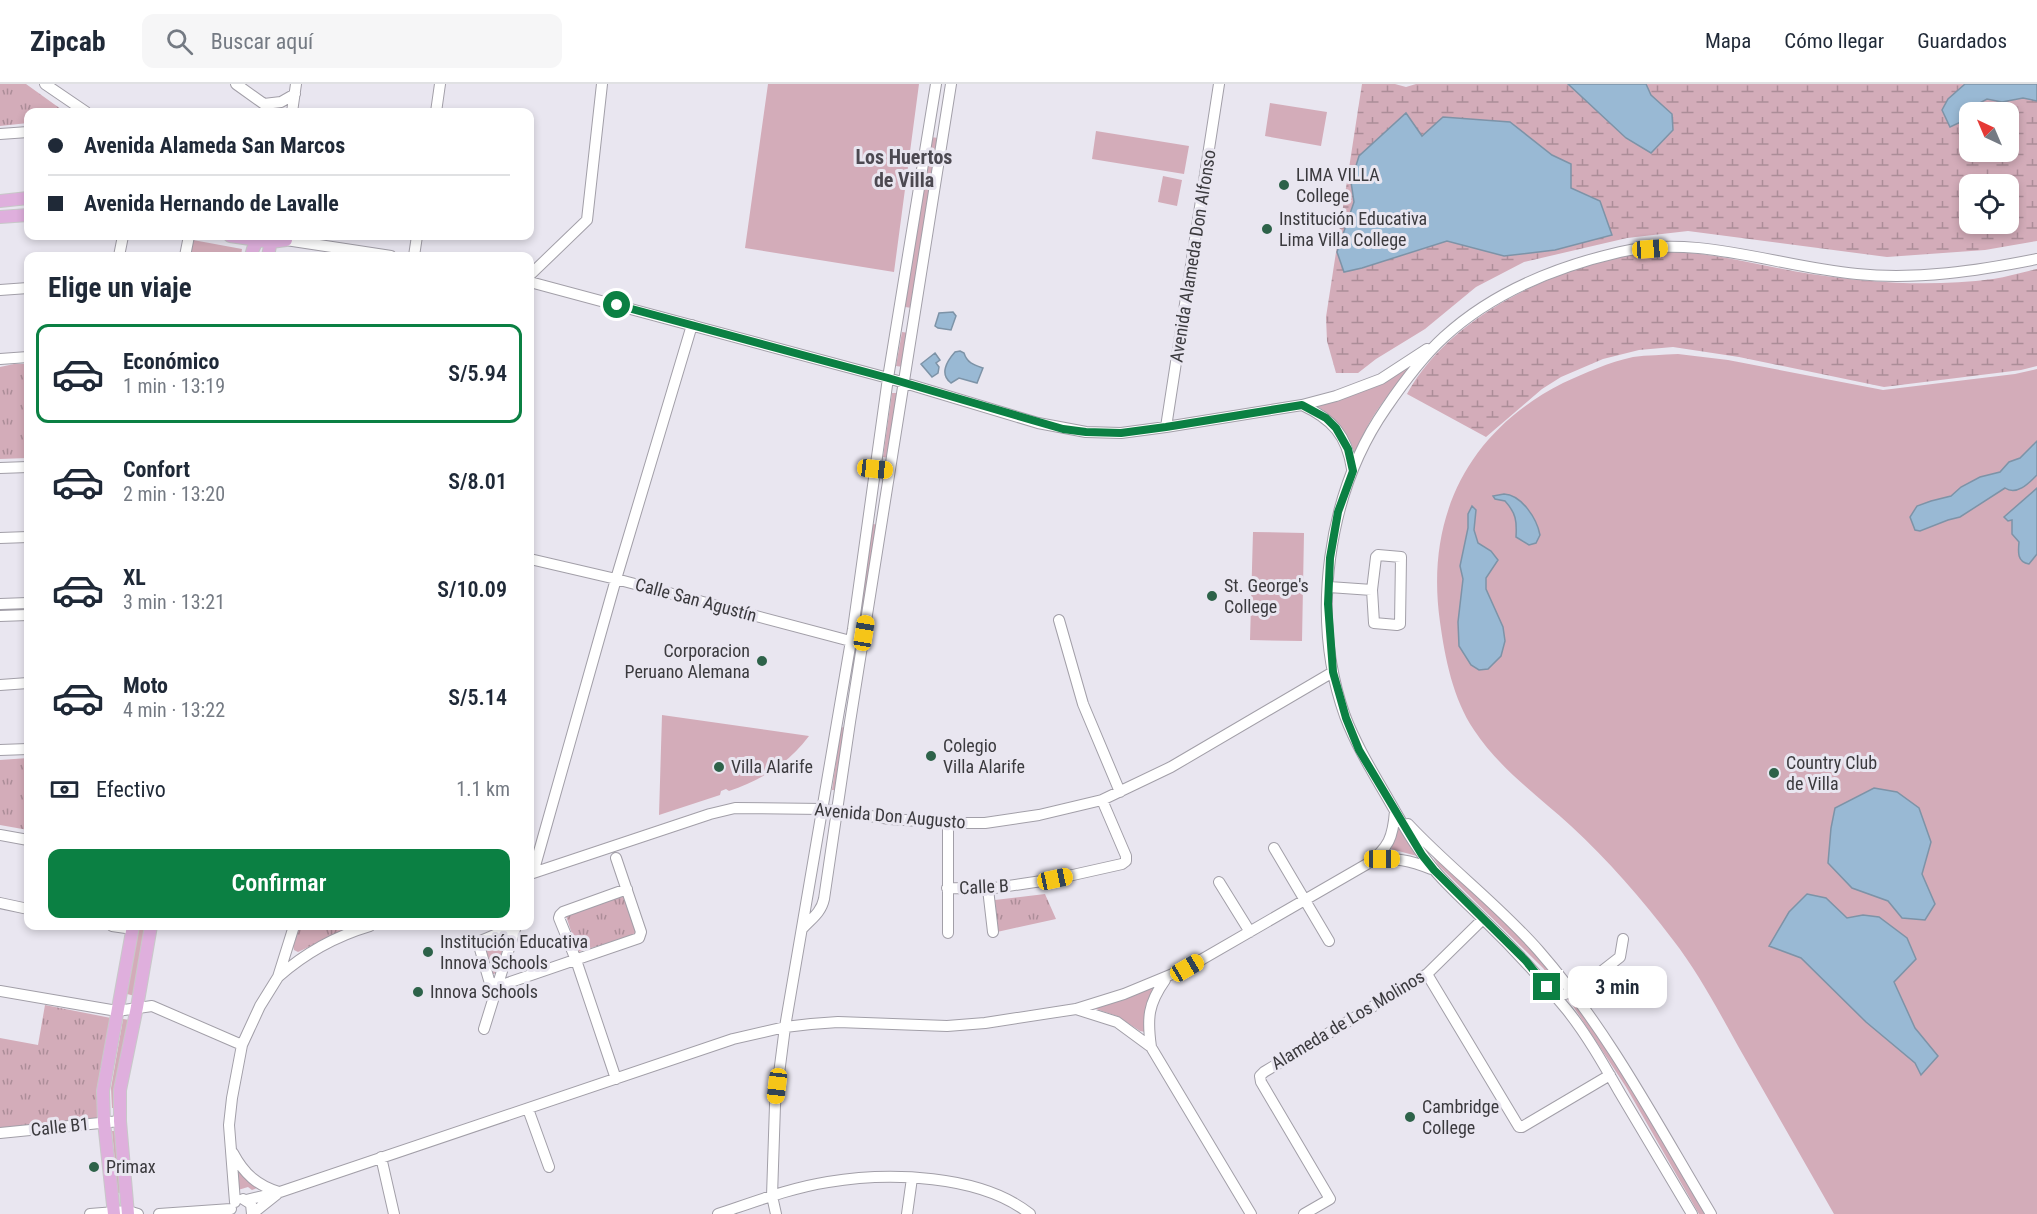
<!DOCTYPE html>
<html lang="es">
<head>
<meta charset="utf-8">
<style>
  :root { --surface:#fff; --page:#f6f6f7; --text:#1f2937; --muted:#747a83; --line:#e0e1e3; --accent:#0b8043 }
  body { margin:0; font-family:"Roboto Condensed",sans-serif; background:var(--page); color:var(--text); height:100vh; display:flex; flex-direction:column; font-size:22px; white-space:nowrap }
  * { box-sizing:border-box; margin:0 }
  p { font-size:20px; color:var(--muted) }
  .icon { flex:none; width:33px; height:33px; fill:none; stroke:currentColor; stroke-width:2; stroke-linecap:round; stroke-linejoin:round }
  .map { position:relative; flex:1; overflow:hidden }
  .sheet { position:absolute; left:24px; top:168px; width:510px; height:678px; display:flex; flex-direction:column; background:var(--surface); border-radius:12px; box-shadow:0 3px 9px #0003 }
  .sheet>* { flex:none }
  .guide { position:absolute; left:24px; top:24px; width:510px; height:132px; border-radius:12px; box-shadow:0 3px 9px #0003; display:grid; align-content:center; height:132px; padding:0 24px; background:var(--surface) }
  .needle { width:39px; rotate:316deg }
  .buttons { position:absolute; left:1959px; top:18px; display:grid; gap:12px }
  .buttons a { display:grid; place-items:center; width:60px; height:60px; border-radius:12px; background:var(--surface); box-shadow:0 3px 9px #0003; font-size:30px }
  .end { position:absolute; width:27px; height:27px; margin:-14px; border:8px solid #0b8043; background:#fff; box-shadow:0 0 0 3px #fff }
  .from { border-radius:50% }
  .bubble { position:absolute; height:42px; border-radius:12px; background:var(--surface); box-shadow:0 3px 9px #0003; font-size:20px; font-weight:600; line-height:42px; text-align:center }
  .car { position:absolute; width:18px; height:36px; margin:-18px -9px; border-radius:8px; box-shadow:0 0 4px 2px #0007; background:linear-gradient(#f5c518 24%,#345 0 40%,#f5c518 0 76%,#345 0 86%,#f5c518 0) }
  .guide b { display:flex; align-items:center; gap:21px; height:57px; font-size:22px }
  .guide b+b { border-top:2px solid var(--line) }
  .guide i { width:15px; height:15px; background:var(--text) }
  ul { padding:0; list-style:none }
  li { display:flex; align-items:center; gap:18px; height:99px; margin:0 12px 9px; padding:0 12px; border:3px solid transparent; border-radius:12px }
  li div { flex:1 }
  li b { display:block; font-size:22px }
  li em { font-style:normal; font-weight:600 }
  li.active { border-color:var(--accent) }
  li>.icon { width:54px; height:54px; stroke-width:1.5 }
  h2 { padding:0 24px; font-size:27px; line-height:72px }
  .pay { display:flex; align-items:center; gap:15px; height:66px; padding:0 24px; font-size:22px }
  .pay p { margin-inline-start:auto }
  .action { display:flex; gap:12px; margin-top:auto; padding:12px 24px }
  .action a { flex:1; height:69px; border-radius:12px; background:var(--accent); color:#fff; font-size:24px; font-weight:600; line-height:69px; text-align:center }
  header { display:flex; align-items:center; gap:36px; box-sizing:border-box; height:84px; padding:0 30px; background:var(--surface); border-bottom:2px solid var(--line) }
  header strong { font-size:28px }
  nav { display:flex; gap:33px; margin-inline-start:auto; font-size:21px }
  .search { width:420px; height:54px; background:var(--page); display:flex; align-items:center; gap:15px; box-sizing:border-box; padding:0 21px; border-radius:12px; color:var(--muted); font-size:22px }
  .map>svg:first-child { display:block }
  .grass { fill:#d3acb9 }
  .wetland { fill:url(#wetland-marsh); fill-rule:evenodd }
  .park { fill:url(#park-tufts) }
  .water { fill:#99b9d4; stroke:#7d93a7; stroke-width:1.5 }
  .lines { fill:none; stroke-linecap:round; stroke-linejoin:round }
  .minor-casing { stroke:#a29fa8; stroke-width:12 }
  .major-casing { stroke:#c8c8c9; stroke-width:14 }
  .minor { stroke:#fff; stroke-width:10 }
  .major { stroke:#dfafdd; stroke-width:12 }
  .route { stroke:#0b8043; stroke-width:8 }
  .poi-dot { fill:#2d6249; stroke:#e9e6f0; stroke-width:2 }
  .labels { text-anchor:middle; stroke-width:6; stroke-linejoin:round; paint-order:stroke }
  .poi-label { font-size:18px; fill:#3b3a3e; stroke:#e9e6f0; text-anchor:start }
  .street-label { font-size:18px; fill:#3b3a3e; stroke:#e9e6f0 }
  .neighbourhood-label { font-size:20px; font-weight:bold; fill:#4c4951; stroke:#e9e6f0 }
</style>
</head>
<body>
<header>
<strong>Zipcab</strong>
<div class="search"><svg class="icon" aria-label="search" viewBox="0 0 24 24"><circle cx="10" cy="10" r="6"/><path d="M15 15l6 6"/></svg>Buscar aquí</div>
<nav><a>Mapa</a><a>Cómo llegar</a><a>Guardados</a></nav>
</header>
<div class="map">
<svg width="2037" height="1130" viewBox="0 0 2037 1130">
  <defs>
    <pattern id="wetland-marsh" width="20" height="14" patternUnits="userSpaceOnUse" patternTransform="scale(1.5)"><rect width="20" height="14" fill="#d3acb9"/><path d="M1 5h8M5 5V1M11 12h8M15 12V8" fill="none" stroke="#ac8d98"/></pattern>
    <pattern id="park-tufts" width="24" height="20" patternUnits="userSpaceOnUse" patternTransform="scale(1.5)"><rect width="24" height="20" fill="#d3acb9"/><path d="M3 7l-1-3M5 7V3M7 7l1-3M15 17l-1-3M17 17v-4M19 17l1-3" fill="none" stroke="#ac8d98"/></pattern>
  </defs>
  <rect width="100%" height="100%" fill="#e9e6f0"/>
  <path class="grass" d="M768 0H919L894 188 745 164Z
    M1270 19 1327 28 1321 62 1265 52Z
    M1096 47 1189 62 1184 90 1092 75Z
    M931 53 938 54 912 224 905 223Z
    M1163 92 1182 96 1177 122 1158 118Z
    M193 156 242 165 241 172H190Z
    M902 248 909 249 903 283 896 282Z
    M1678 270 1728 276 1883 306 2015 290 2037 285V1130H1834C1802 1074 1770 1018 1738 962 1718 926 1698 888 1673 856 1642 815 1608 776 1571 742 1537 711 1499 684 1474 646 1453 615 1445 574 1440 538 1425 433 1468 347 1563 299 1585 289 1609 278 1633 273 1647 271 1663 271 1678 270Z
    M1413 279C1393 306 1367 333 1358 366L1354 367C1348 348 1334 333 1317 322Z
    M892 309H898L888 374 883 373Z
    M873 440 879 441 863 541 857 540Z
    M1253 448 1304 449 1302 557 1250 556Z
    M662 631 809 652C788 680 761 696 729 707L726 705 721 707 720 711 659 731Z
    M841 643 847 644 837 706H832Z
    M1399 739 1417 772 1391 765Z
    M1428 765 1540 873 1608 962 1707 1130H1699L1626 1003 1573 922 1543 884 1438 781Z
    M139 842H147L135 912 127 910Z
    M1154 902 1148 917 1145 948 1140 947 1117 932 1093 924Z
    M123 935 130 936 118 1024H112L111 1004Z
    M112 1047H118L124 1108 118 1109Z
    M235 1082 257 1104 252 1106 248 1103 238 1106Z"/>
  <path class="wetland" d="M1362 0H1395L1406 3 1416 0H2037V157L1985 166 1887 173 1688 147 1627 154 1524 178 1476 203 1425 245 1376 275 1358 289H1336L1327 257 1326 233ZM1970 28H2008V68H1970ZM1970 100H2008V140H1970Z
    M1676 168C1722 170 1765 183 1811 190 1872 199 1931 203 1993 195 2007 193 2022 188 2037 185V282L2021 286 1884 303 1739 273 1673 263 1639 266 1603 275 1561 293 1542 305 1486 353 1407 310C1443 244 1521 202 1590 180 1601 177 1614 171 1625 170 1642 168 1659 169 1676 168Z"/>
  <path class="park" d="M0 0H26L65 28H28V39L0 42Z
    M14 280H28V374L0 375V283Z
    M28 674V746L0 741V676Z
    M1045 810 1056 835 997 848 995 816Z
    M622 811 624 812 637 846 634 851 578 868 566 832Z
    M299 842H347L341 848 298 868 294 866 293 862Z
    M506 851 497 889 493 890 483 859Z
    M45 921 111 934 99 1034 0 1045V954L38 961Z"/>
  <path class="water" d="M1568 0H1646L1651 11 1672 30 1673 46 1651 69 1626 54Z
    M1965 0H2037V17L2023 14 2002 18 1987 15 1972 23 1963 37 1950 43 1942 26 1948 15Z
    M1406 29 1422 52 1443 33 1510 38 1552 71 1571 80V104L1600 117 1612 151 1555 166 1504 172 1447 157 1362 184 1344 188 1337 168 1354 118 1351 98 1359 72Z
    M953 228 956 232 951 246 938 244 935 242 939 229Z
    M960 267 964 269C967 279 974 281 983 284L977 299 959 294 951 299C939 290 947 277 955 268Z
    M935 269 940 276 936 279 939 283 938 289 932 293 921 280Z
    M2037 357V391C2029 399 2017 412 2005 404L1960 433 1948 436 1920 447 1915 446 1910 433 1917 422 1931 417 1951 412 1961 403 1980 393 2000 388 2009 378 2020 374Z
    M2037 404V470L2029 480C2017 478 2018 468 2019 458L2012 450V436L2008 437 2004 433Z
    M1504 410C1522 411 1537 435 1540 451L1536 459 1529 461 1516 453C1517 437 1516 429 1505 417L1495 415 1493 412Z
    M1472 422 1476 426 1474 446 1478 459 1491 467 1498 476 1486 494V505L1503 543 1505 557 1501 572 1488 585 1479 586 1471 581 1459 562 1458 538 1463 495 1460 482 1468 444V430Z
    M1874 704 1897 708 1919 724 1931 758 1922 790 1935 820 1925 836 1902 834 1888 817 1852 804 1828 779 1831 744 1835 724Z
    M1807 810 1826 814 1847 834 1863 831 1879 833 1907 854 1916 875 1894 898 1915 944 1938 972 1921 991 1915 979 1866 938 1801 874 1769 862 1789 828Z"/>
  <g class="lines">
    <defs>
      <path id="minor" d="M45 0 86 28
        M236 0 264 20 269 28
        M264 20 281 18 295 10
        M292 28 296 0
        M436 28 440 0
        M0 50 28 48
        M286 156 391 172
        M119 172 123 152
        M185 172 189 152
        M414 172 417 152
        M530 191 587 136 602 0
        M530 198 888 294 1038 339 1086 348 1121 349 1166 343 1302 321 1336 312 1381 295 1427 265
        M0 206 28 204
        M0 275 28 273
        M1302 321C1332 335 1347 351 1352 385
        M1166 343 1219 0
        M0 384 28 383
        M0 454 28 453
        M530 475 616 495 858 559
        M1329 503 1372 506 1376 473 1378 471 1401 473 1400 540 1397 541 1374 539 1372 506
        M0 520 28 519
        M0 532 28 531
        M1059 536 1083 620 1120 708
        M0 601 28 599
        M0 666 28 665
        M1408 740C1449 784 1499 821 1539 867 1608 946 1657 1040 1711 1130
        M0 751 28 756
        M1274 764 1329 857
        M1373 778C1393 772 1412 777 1431 785
        M533 789 616 495 692 241
        M530 790 710 730 735 724 823 725 890 735 948 739H985L1039 731 1102 716 1171 683 1333 588
        M1219 798 1250 848
        M947 804 988 805 1055 795 1122 780 1126 777V772L1102 716
        M988 805 993 848
        M0 819 28 825
        M112 842 133 845
        M802 845C811 835 821 829 824 815L850 638 951 0
        M948 849V739
        M1427 890 1519 1043H1522L1610 991
        M278 893C304 870 336 852 370 842
        M496 903 639 854 641 848 616 774
        M496 903 489 896 478 858 516 842
        M0 907 117 927 152 922 242 961
        M1565 910 1588 898 1620 873 1623 855
        M1076 925 1117 938 1151 963 1251 1130
        M484 945 516 842
        M1151 963C1147 934 1148 920 1165 896
        M616 995 576 876 559 834 560 831 563 828 627 805
        M528 1025 549 1083
        M0 1049 120 1037
        M233 1069C244 1090 258 1102 279 1108
        M381 1073 394 1130
        M243 1115 251 1120 252 1130
        M246 1116 280 1108 733 955 785 943 811 940 838 938 947 942 985 939 1076 925 1124 910 1187 884 1367 780C1389 764 1393 753 1395 727
        M235 1118 229 1041 232 1014 242 961 260 922 278 893 294 842
        M90 1130 128 1127 138 1130
        M159 1130 231 1125
        M252 1130 277 1110
        M718 1130C754 1118 790 1104 828 1098 888 1088 980 1090 1030 1130
        M776 1130 772 1112 775 1021 785 943 853 545 888 294 936 0
        M907 1130 912 1094
        M1304 1130 1330 1115 1261 998 1260 992 1264 988 1427 890 1483 835
        M1692 1130C1668 1090 1644 1049 1620 1009 1604 981 1587 951 1567 926 1541 894 1513 864 1483 835 1466 818 1446 801 1431 782 1417 765 1406 746 1395 727 1377 695 1358 666 1345 632 1310 534 1327 409 1386 324 1403 299 1421 274 1444 253 1493 208 1555 183 1620 168 1699 150 1778 183 1857 190 1917 196 1977 187 2037 175"/>
      <path id="major" d="M0 117 28 114
        M0 133 28 131
        M230 152 271 158 286 156
        M251 172 253 165 259 152
        M268 172 272 152
        M114 1130 104 1038 103 1007 133 842
        M128 1130 120 1037V1006L137 923 151 842"/>
    </defs>
    <use href="#minor" class="minor-casing"/>
    <use href="#major" class="major-casing"/>
    <use href="#minor" class="minor"/>
    <use href="#major" class="major"/>
  </g>
  <g class="lines">
    <path class="route" d="M617 221 888 294 1063 345 1086 348 1121 349 1166 343 1302 321 1326 334 1336 344 1348 365 1353 387 1338 428 1330 474 1328 520 1333 588 1346 634 1359 666 1422 771 1434 786 1526 877 1547 903"/>
  </g>
  <g class="poi-dot">
    <circle cx="1284" cy="101" r="6"/>
    <circle cx="1267" cy="145" r="6"/>
    <circle cx="1212" cy="512" r="6"/>
    <circle cx="762" cy="577" r="6"/>
    <circle cx="931" cy="672" r="6"/>
    <circle cx="719" cy="683" r="6"/>
    <circle cx="1774" cy="689" r="6"/>
    <circle cx="428" cy="868" r="6"/>
    <circle cx="418" cy="908" r="6"/>
    <circle cx="1410" cy="1033" r="6"/>
    <circle cx="94" cy="1083" r="6"/>
  </g>
  <g class="labels">
    <g class="poi-label">
      <text x="1296" y="97">LIMA VILLA<tspan x="1296" dy="21">College</tspan></text>
      <text x="1279" y="141">Institución Educativa<tspan x="1279" dy="21">Lima Villa College</tspan></text>
      <text x="1224" y="508">St. George's<tspan x="1224" dy="21">College</tspan></text>
      <text x="750" y="573" text-anchor="end">Corporacion<tspan x="750" dy="21">Peruano Alemana</tspan></text>
      <text x="943" y="668">Colegio<tspan x="943" dy="21">Villa Alarife</tspan></text>
      <text x="1786" y="685">Country Club<tspan x="1786" dy="21">de Villa</tspan></text>
      <text x="731" y="689">Villa Alarife</text>
      <text x="440" y="864">Institución Educativa<tspan x="440" dy="21">Innova Schools</tspan></text>
      <text x="430" y="914">Innova Schools</text>
      <text x="1422" y="1029">Cambridge<tspan x="1422" dy="21">College</tspan></text>
      <text x="106" y="1089">Primax</text>
    </g>
    <g class="street-label">
      <text transform="translate(1193 172) rotate(-81)" y="6">Avenida Alameda Don Alfonso</text>
      <text transform="translate(696 516) rotate(15)" y="6">Calle San Agustín</text>
      <text transform="translate(890 732) rotate(5)" y="6">Avenida Don Augusto</text>
      <text transform="translate(984 803) rotate(-3)" y="6">Calle B</text>
      <text transform="translate(1348 936) rotate(-31)" y="6">Alameda de Los Molinos</text>
      <text transform="translate(60 1043) rotate(-6)" y="6">Calle B1</text>
    </g>
    <g class="neighbourhood-label">
      <text x="904" y="80">Los Huertos<tspan x="904" dy="23">de Villa</tspan></text>
    </g>
  </g>
</svg>
<div class="buttons">
<a><svg class="needle" viewBox="-14 -14 28 28"><path d="M0-13l5 13h-10z" fill="#e53935"/><path d="M0 13l5-13h-10z" fill="#747a83"/></svg></a>
<a><svg class="icon" aria-label="locate" viewBox="0 0 24 24"><circle cx="12" cy="12" r="6"/><path d="M12 2v4M12 18v4M2 12h4M18 12h4"/></svg></a>
</div>
<i class="end from" style="left:617px;top:221px"></i>
<i class="end" style="left:1547px;top:903px"></i>
<div class="bubble" style="left:1568px;top:882px;width:99px">3 min</div>
<i class="car" style="left:1650px;top:165px;rotate:86deg"></i>
<i class="car" style="left:875px;top:385px;rotate:96deg"></i>
<i class="car" style="left:864px;top:549px;rotate:9deg"></i>
<i class="car" style="left:1382px;top:775px;rotate:90deg"></i>
<i class="car" style="left:1055px;top:795px;rotate:78deg"></i>
<i class="car" style="left:1187px;top:884px;rotate:60deg"></i>
<i class="car" style="left:777px;top:1002px;rotate:187deg"></i>
<div class="guide">
<b><i class="from"></i>Avenida Alameda San Marcos</b>
<b><i></i>Avenida Hernando de Lavalle</b>
</div>
<section class="sheet">
<h2>Elige un viaje</h2>
<ul>
<li class="active"><svg class="icon" aria-label="car" viewBox="0 0 24 24"><path d="M5 17H2v-5l4-1 3-4h7l3 4 3 1v5h-3M9 17h6M6 11h13"/><circle cx="7" cy="17" r="2"/><circle cx="17" cy="17" r="2"/></svg><div><b>Económico</b><p>1 min · 13:19</p></div><em>S/5.94</em></li>
<li><svg class="icon" aria-label="car" viewBox="0 0 24 24"><path d="M5 17H2v-5l4-1 3-4h7l3 4 3 1v5h-3M9 17h6M6 11h13"/><circle cx="7" cy="17" r="2"/><circle cx="17" cy="17" r="2"/></svg><div><b>Confort</b><p>2 min · 13:20</p></div><em>S/8.01</em></li>
<li><svg class="icon" aria-label="car" viewBox="0 0 24 24"><path d="M5 17H2v-5l4-1 3-4h7l3 4 3 1v5h-3M9 17h6M6 11h13"/><circle cx="7" cy="17" r="2"/><circle cx="17" cy="17" r="2"/></svg><div><b>XL</b><p>3 min · 13:21</p></div><em>S/10.09</em></li>
<li><svg class="icon" aria-label="car" viewBox="0 0 24 24"><path d="M5 17H2v-5l4-1 3-4h7l3 4 3 1v5h-3M9 17h6M6 11h13"/><circle cx="7" cy="17" r="2"/><circle cx="17" cy="17" r="2"/></svg><div><b>Moto</b><p>4 min · 13:22</p></div><em>S/5.14</em></li>
</ul>
<div class="pay"><svg class="icon" aria-label="cash" viewBox="0 0 24 24"><path d="M3 7h18v10H3z"/><circle cx="12" cy="12" r="2"/></svg>Efectivo<p>1.1 km</p></div>
<div class="action"><a>Confirmar</a></div>
</section>
</div>
</body>
</html>
